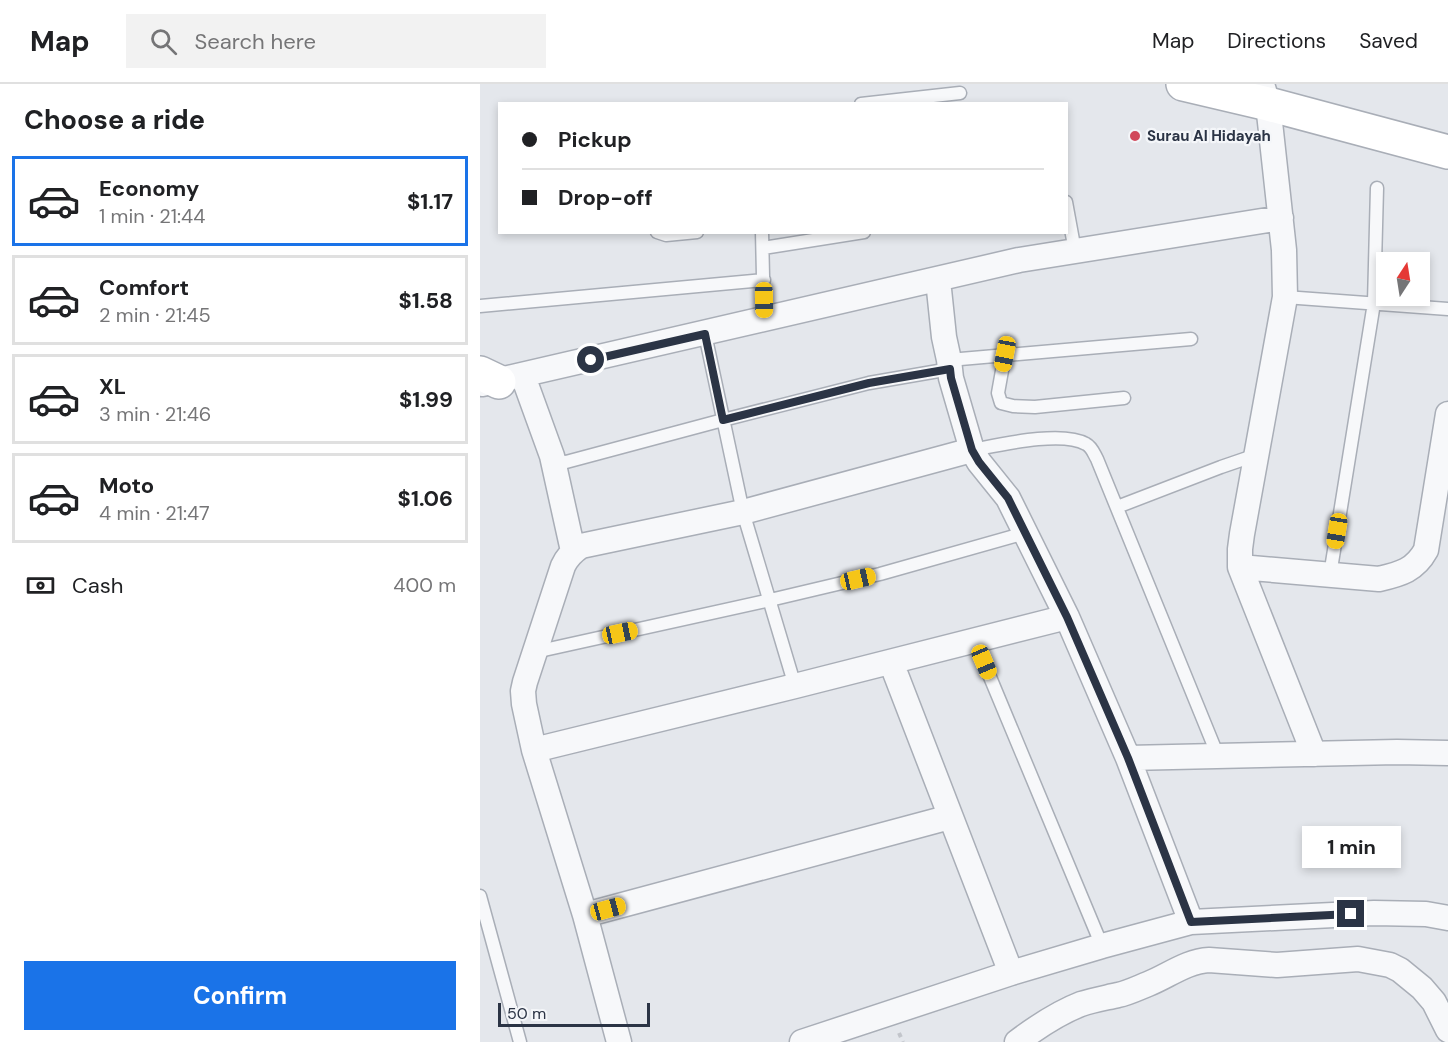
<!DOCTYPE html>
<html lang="en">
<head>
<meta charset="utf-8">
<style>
  :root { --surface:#fff; --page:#f2f2f2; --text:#202124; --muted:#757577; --line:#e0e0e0; --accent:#1a73e8 }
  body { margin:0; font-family:"DM Sans",sans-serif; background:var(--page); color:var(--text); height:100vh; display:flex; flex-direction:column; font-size:22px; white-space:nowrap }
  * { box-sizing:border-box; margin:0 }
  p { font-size:20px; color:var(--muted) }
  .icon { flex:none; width:33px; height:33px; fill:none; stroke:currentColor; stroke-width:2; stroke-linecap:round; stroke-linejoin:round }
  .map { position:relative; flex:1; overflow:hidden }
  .details { display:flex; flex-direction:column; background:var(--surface); width:480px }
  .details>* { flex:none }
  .hud { position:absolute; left:18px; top:18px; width:570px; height:132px; border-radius:0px; box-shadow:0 3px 9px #0003; display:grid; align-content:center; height:132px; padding:0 24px; background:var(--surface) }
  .needle { width:39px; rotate:12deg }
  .fabs { position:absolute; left:896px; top:168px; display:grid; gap:12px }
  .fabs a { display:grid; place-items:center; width:54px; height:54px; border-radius:0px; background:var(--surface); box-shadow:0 3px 9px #0003; font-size:30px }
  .scale { position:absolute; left:18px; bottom:15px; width:152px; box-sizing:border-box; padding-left:6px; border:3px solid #2b3445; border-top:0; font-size:16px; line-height:21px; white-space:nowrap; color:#2b3445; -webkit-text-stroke:4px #f4f6f9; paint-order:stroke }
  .end { position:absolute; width:27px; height:27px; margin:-14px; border:8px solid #2b3445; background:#fff; box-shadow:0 0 0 3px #fff }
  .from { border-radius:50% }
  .bubble { position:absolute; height:42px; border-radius:0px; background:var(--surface); box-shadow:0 3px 9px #0003; font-size:20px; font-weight:700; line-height:42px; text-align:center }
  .car { position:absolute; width:18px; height:36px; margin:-18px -9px; border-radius:8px; box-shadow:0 0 4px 2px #0007; background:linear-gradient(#f5c518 24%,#345 0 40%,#f5c518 0 76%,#345 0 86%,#f5c518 0) }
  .hud b { display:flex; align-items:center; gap:21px; height:57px; font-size:22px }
  .hud b+b { border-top:2px solid var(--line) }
  .hud i { width:15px; height:15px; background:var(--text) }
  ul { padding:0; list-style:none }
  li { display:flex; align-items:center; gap:18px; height:90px; margin:0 12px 9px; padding:0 12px; border:3px solid var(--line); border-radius:0px }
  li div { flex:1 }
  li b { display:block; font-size:22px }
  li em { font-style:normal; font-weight:700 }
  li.active { border-color:var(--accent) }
  li>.icon { width:54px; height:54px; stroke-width:1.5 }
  h2 { padding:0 24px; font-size:27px; line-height:72px }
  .pay { display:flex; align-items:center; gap:15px; height:66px; padding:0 24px; font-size:22px }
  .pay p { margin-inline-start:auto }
  .button { display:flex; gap:12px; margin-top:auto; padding:12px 24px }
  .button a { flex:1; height:69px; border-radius:0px; background:var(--accent); color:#fff; font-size:24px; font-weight:700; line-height:69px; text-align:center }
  header { display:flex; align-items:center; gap:36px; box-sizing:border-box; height:84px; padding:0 30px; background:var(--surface); border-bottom:2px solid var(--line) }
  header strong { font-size:28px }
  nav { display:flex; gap:33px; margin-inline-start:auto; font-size:21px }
  .search { width:420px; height:54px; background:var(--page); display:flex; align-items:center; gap:15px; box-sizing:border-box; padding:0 21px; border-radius:0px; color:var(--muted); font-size:22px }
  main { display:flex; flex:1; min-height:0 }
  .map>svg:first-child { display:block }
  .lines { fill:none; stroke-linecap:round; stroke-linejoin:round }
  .lane-casing { stroke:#a9aeb7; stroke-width:15 }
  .street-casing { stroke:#a9aeb7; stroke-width:27 }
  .secondary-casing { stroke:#a9aeb7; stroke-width:36 }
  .path { stroke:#c2c5cb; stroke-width:4; stroke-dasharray:4.5 4.5; stroke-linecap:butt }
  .lane { stroke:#f7f8fa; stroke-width:12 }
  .street { stroke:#f7f8fa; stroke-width:24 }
  .secondary { stroke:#fff; stroke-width:33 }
  .route { stroke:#2b3445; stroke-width:8 }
  .poi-dot { fill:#d1495b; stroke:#f4f6f9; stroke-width:2 }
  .labels { text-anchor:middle; stroke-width:4.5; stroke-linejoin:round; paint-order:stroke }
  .poi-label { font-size:15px; font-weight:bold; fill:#2b3445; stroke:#f4f6f9; text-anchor:start }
</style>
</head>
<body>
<header>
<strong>Map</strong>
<div class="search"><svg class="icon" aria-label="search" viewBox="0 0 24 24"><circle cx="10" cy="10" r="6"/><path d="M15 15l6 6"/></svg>Search here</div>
<nav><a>Map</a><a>Directions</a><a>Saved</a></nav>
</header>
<main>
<section class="details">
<h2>Choose a ride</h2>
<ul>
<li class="active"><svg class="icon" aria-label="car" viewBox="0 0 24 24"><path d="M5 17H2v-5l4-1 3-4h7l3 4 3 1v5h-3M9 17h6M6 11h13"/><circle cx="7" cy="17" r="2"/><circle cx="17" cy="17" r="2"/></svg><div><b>Economy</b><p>1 min · 21:44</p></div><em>$1.17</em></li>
<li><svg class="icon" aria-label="car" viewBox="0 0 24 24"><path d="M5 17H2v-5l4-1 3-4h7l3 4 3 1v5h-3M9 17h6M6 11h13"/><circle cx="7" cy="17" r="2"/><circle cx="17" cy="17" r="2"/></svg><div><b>Comfort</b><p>2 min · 21:45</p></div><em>$1.58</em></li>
<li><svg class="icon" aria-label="car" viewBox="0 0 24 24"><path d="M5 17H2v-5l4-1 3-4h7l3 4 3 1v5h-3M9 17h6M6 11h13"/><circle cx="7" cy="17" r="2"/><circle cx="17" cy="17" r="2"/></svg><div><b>XL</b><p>3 min · 21:46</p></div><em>$1.99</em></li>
<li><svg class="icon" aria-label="car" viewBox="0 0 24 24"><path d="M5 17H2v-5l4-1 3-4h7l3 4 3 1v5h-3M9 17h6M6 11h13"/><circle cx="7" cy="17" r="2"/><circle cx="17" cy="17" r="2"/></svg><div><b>Moto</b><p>4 min · 21:47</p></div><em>$1.06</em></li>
</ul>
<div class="pay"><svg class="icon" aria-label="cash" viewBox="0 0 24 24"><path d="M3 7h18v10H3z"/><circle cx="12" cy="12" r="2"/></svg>Cash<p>400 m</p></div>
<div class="button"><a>Confirm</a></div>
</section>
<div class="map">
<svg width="968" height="958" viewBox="0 0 968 958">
  <rect width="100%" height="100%" fill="#e4e7ec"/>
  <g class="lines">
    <defs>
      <path id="lane" d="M381 20 480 9
        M586 118 595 167
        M177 148 186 151 217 148
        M282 148 284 236
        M283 164 384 148
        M805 213 968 225
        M0 222 284 196
        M225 250 263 428 315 602
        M525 270 518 309 521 319 533 322 555 323 644 314
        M469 276 711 255
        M492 366C519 361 582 346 606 360 612 363 614 370 617 375L738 672
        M73 373 75 377 86 378 243 336 389 299 470 285
        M637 423 741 383 776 371
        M850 491 894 219 897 104
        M495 557 622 862
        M55 568 290 516 400 490 545 449
        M0 812 40 958"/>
      <path id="street" d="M782 0 788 20 804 166 805 213 762 450 760 465V483L834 670
        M458 196 464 253 469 276 471 294 492 366 499 378 528 414 587 533 648 674 711 838
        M43 292 72 372 93 467
        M2 300 539 176 801 134
        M760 483 899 495C921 490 935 486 946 466L968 330
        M411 578 531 889
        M54 666 315 602 587 533
        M648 674 917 668 968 669
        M105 831 470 733
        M139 958 105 831 54 666 44 620 43 607 45 598 83 482C87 473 92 468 101 462L263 428 492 366
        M322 958 531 889 622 862 711 838 894 829 946 830 968 834
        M537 958C557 943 578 929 601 920 613 916 625 914 638 911 648 909 658 904 668 900 688 892 707 877 729 876L797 881 878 875 910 881 920 886 942 904 954 918 968 946"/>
      <path id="secondary" d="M703 0 788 20 968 68
        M0 289 19 298"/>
    </defs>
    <use href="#lane" class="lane-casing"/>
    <use href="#street" class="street-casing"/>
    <use href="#secondary" class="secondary-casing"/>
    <path class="path" d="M419 949 423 958"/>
    <use href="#lane" class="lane"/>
    <use href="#street" class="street"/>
    <use href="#secondary" class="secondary"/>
  </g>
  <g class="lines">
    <path class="route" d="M111 276 225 250 243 336 389 299 470 285 471 294 492 366 499 378 528 414 587 533 648 674 711 838 871 830"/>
  </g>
  <circle class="poi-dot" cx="655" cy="52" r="6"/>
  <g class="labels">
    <g class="poi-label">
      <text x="667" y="57">Surau Al Hidayah</text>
    </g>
  </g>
</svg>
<div class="fabs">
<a><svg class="needle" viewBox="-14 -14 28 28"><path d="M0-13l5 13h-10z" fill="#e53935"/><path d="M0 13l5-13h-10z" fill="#757577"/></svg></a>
</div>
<div class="scale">50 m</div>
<i class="end from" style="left:111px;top:276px"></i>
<i class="end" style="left:871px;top:830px"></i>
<div class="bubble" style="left:822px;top:742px;width:99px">1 min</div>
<i class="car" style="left:284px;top:216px;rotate:179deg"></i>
<i class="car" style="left:525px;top:270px;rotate:191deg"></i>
<i class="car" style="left:857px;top:447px;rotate:189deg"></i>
<i class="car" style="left:378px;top:495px;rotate:77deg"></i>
<i class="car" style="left:140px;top:549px;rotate:78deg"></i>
<i class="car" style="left:504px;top:578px;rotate:157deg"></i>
<i class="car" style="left:128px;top:825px;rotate:75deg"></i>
<div class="hud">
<b><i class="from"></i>Pickup</b>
<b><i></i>Drop-off</b>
</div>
</div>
</main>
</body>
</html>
